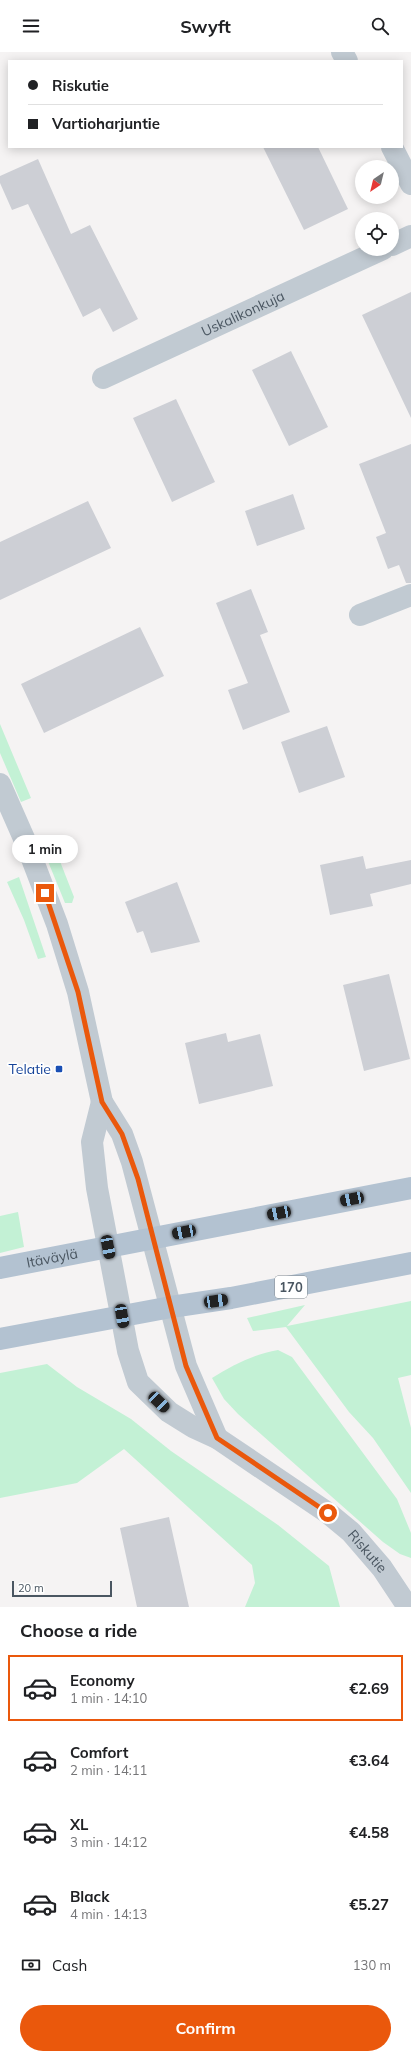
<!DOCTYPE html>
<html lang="en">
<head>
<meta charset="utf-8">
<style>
  :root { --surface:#fff; --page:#f6f6f6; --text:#202124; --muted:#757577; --line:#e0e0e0; --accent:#ea580c }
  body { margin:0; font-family:Mulish,sans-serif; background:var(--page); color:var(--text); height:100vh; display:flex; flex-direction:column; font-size:15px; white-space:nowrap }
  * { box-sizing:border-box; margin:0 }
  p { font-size:13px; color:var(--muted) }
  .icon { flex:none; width:22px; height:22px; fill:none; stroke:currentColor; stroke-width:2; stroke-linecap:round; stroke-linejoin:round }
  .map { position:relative; height:1555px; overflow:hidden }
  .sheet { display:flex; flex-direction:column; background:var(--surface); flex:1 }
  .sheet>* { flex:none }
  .banner { position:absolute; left:8px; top:8px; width:395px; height:88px; border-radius:0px; box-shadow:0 2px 10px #0003; display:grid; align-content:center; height:88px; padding:0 20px; background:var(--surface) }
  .needle { width:26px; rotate:215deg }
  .buttons { position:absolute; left:355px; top:108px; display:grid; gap:8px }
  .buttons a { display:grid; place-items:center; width:44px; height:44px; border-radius:50%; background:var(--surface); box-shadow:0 2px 10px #0003; font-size:20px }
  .scale { position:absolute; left:12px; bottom:10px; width:100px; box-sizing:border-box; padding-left:4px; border:2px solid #4a5661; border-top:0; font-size:11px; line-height:14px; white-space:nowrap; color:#4a5661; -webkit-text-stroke:3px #fff; paint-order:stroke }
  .end { position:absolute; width:18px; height:18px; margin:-9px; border:5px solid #ea580c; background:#fff; box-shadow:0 0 0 2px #fff }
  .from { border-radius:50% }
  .bubble { position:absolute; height:28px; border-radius:14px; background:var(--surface); box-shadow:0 2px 10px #0003; font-size:13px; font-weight:700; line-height:28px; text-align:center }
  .car { position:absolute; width:12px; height:24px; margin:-12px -6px; border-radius:5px; box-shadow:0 0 3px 1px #0007; background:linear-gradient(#222 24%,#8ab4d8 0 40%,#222 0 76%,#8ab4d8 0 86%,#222 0) }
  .banner b { display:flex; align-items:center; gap:14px; height:38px; font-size:15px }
  .banner b+b { border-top:1px solid var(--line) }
  .banner i { width:10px; height:10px; background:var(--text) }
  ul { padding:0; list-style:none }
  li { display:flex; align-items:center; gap:12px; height:66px; margin:0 8px 6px; padding:0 12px; border:2px solid transparent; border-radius:0px }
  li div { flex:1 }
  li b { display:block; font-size:15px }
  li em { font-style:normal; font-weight:700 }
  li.current { border-color:var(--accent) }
  li>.icon { width:36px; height:36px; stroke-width:1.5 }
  h2 { padding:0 20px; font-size:18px; line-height:48px }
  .pay { display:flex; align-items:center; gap:10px; height:44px; padding:0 20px; font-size:15px }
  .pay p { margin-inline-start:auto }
  .action { display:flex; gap:8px; margin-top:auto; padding:8px 20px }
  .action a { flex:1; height:46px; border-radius:24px; background:var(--accent); color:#fff; font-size:16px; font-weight:700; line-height:46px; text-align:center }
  header { display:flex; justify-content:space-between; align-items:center; height:52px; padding:0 20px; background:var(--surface); font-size:18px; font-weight:700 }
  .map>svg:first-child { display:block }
  .green { fill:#c3f1d5 }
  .building { fill:#cdcfd5 }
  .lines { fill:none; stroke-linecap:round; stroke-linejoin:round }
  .minor { stroke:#c1cad2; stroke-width:22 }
  .tertiary { stroke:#c1cad2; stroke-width:22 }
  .primary { stroke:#b3c2d1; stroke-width:22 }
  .route { stroke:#ea580c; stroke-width:5 }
  .transit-dot { fill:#1a4fb4; stroke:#fff; stroke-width:1.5 }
  .labels { text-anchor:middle; stroke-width:3.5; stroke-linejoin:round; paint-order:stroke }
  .shield { fill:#fff; stroke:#808990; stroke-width:1 }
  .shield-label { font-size:13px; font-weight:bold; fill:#4a5661 }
  .street-label { font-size:14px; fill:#4a5661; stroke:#fff }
  .transit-label { font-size:14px; fill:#164399; stroke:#fff; text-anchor:end }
</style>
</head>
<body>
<header><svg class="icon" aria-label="menu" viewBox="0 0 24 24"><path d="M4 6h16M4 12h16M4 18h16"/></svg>Swyft<svg class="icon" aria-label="search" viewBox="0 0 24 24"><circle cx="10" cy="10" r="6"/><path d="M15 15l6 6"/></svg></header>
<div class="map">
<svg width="411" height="1555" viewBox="0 0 411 1555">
  <rect width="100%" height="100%" fill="#f5f3f3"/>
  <path class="green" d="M0 672 31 746 21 750 0 701Z
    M52 794H54L74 845 72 851H65L45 802 47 796Z
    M19 825 46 905 38 907 24 868 7 830Z
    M18 1160 24 1195 0 1201V1164Z
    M411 1249V1323L398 1326 411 1376V1441L373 1386 349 1360 286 1275 253 1279 247 1266 305 1253 287 1274Z
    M278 1298 292 1305 397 1447 411 1481V1506L400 1502 383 1490 238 1362 224 1347 212 1326C233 1313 254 1302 278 1298Z
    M47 1312 77 1335 131 1367 171 1399 278 1473 329 1514 340 1555H245L255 1531 252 1513 124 1397 77 1431 0 1446V1321Z"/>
  <path class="building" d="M263 95H318L348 157 304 178Z
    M38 107 71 182 90 173 138 267 113 280 100 256 83 265 28 152 12 158 0 131V124Z
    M411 240V366L362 263Z
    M291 299 328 375 289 394 252 318Z
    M176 347 215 430 172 450 133 366Z
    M411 392V531H406L399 513 388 517 376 485 386 481 359 412Z
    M293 442 305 477 257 494 245 459Z
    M88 449 111 496 0 548V490Z
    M251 537 268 580 260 583 290 660 243 678 228 638 248 631 216 551Z
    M140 575 164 624 44 681 21 632Z
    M327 674 345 725 299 741 281 690Z
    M363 804 366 817 411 808V832L370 842 373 854 330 863 320 813Z
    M177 830 200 890 151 901 143 879 137 881 125 850Z
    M389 922 410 1007 364 1019 343 933Z
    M226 981 228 990 260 982 273 1034 199 1052 185 991Z
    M169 1465 189 1555H137L120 1476Z"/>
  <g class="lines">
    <g class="minor">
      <path d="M342 0 347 9"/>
      <path d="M392 95 411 132"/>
      <path d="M392 193 411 184"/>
      <path id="s1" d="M103 326 383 197"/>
      <path d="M360 563 411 543"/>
    </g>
    <g class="tertiary">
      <path d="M0 732 26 791 57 872 78 940 102 1050 122 1082 132 1110 186 1314 217 1386"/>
      <path id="s2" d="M102 1050 92 1090 97 1136 128 1299 138 1330 169 1360 193 1375 217 1386 328 1461 351 1480 382 1516 408 1555"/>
    </g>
    <g class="primary">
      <path id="s3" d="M0 1216 411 1136"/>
      <path d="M0 1287 171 1255 231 1246 411 1211"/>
    </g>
  </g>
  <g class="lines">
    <path class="route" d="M45 841 78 940 102 1050 122 1082 138 1127 186 1314 217 1386 328 1461"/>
  </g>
  <rect class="transit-dot" x="55" y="1013" width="8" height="8" rx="2"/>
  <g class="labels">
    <rect class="shield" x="275" y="1224" width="32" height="22" rx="3"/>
    <g class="shield-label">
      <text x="291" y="1240">170</text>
    </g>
    <g class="street-label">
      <text dy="5" stroke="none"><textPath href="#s1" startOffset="154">Uskalikonkuja</textPath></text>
      <text dy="5" stroke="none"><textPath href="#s3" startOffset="53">Itäväylä</textPath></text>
      <text dy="5" stroke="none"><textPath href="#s2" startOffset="573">Riskutie</textPath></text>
    </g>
    <g class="transit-label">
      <text x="51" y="1022">Telatie</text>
    </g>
  </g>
</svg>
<div class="buttons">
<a><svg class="needle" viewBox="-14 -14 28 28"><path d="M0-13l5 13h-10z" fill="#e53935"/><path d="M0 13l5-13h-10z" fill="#757577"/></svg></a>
<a><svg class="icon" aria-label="locate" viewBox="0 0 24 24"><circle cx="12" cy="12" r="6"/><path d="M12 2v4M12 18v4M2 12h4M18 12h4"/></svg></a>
</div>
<div class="scale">20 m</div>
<i class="end from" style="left:328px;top:1461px"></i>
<i class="end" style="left:45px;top:841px"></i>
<div class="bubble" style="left:12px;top:783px;width:66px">1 min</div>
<i class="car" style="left:352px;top:1147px;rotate:259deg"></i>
<i class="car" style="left:279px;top:1161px;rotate:259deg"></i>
<i class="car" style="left:184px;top:1180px;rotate:259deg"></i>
<i class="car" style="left:108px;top:1195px;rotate:169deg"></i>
<i class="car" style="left:216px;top:1249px;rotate:82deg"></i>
<i class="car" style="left:122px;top:1264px;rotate:170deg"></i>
<i class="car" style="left:159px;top:1350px;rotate:134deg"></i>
<div class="banner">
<b><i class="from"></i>Riskutie</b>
<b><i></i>Vartioharjuntie</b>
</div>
</div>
<section class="sheet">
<h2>Choose a ride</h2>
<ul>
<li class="current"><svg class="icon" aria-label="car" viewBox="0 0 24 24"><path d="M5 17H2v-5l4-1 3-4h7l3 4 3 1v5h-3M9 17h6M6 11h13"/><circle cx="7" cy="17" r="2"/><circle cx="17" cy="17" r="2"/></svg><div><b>Economy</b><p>1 min · 14:10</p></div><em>€2.69</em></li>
<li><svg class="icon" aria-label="car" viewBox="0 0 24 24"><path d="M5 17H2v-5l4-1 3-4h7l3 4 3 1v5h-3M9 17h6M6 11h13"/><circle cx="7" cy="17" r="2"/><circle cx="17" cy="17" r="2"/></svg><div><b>Comfort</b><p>2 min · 14:11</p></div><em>€3.64</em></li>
<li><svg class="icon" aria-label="car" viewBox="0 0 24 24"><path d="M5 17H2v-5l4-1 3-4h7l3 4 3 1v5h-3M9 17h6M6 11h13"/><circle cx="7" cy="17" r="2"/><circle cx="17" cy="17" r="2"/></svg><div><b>XL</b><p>3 min · 14:12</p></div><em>€4.58</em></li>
<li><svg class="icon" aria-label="car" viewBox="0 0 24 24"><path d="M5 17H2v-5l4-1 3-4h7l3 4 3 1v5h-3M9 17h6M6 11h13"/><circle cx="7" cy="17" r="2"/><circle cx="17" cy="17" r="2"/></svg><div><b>Black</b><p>4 min · 14:13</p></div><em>€5.27</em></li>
</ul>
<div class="pay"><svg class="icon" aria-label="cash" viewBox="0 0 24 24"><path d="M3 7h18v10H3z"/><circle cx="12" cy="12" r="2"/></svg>Cash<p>130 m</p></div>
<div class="action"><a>Confirm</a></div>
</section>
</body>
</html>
